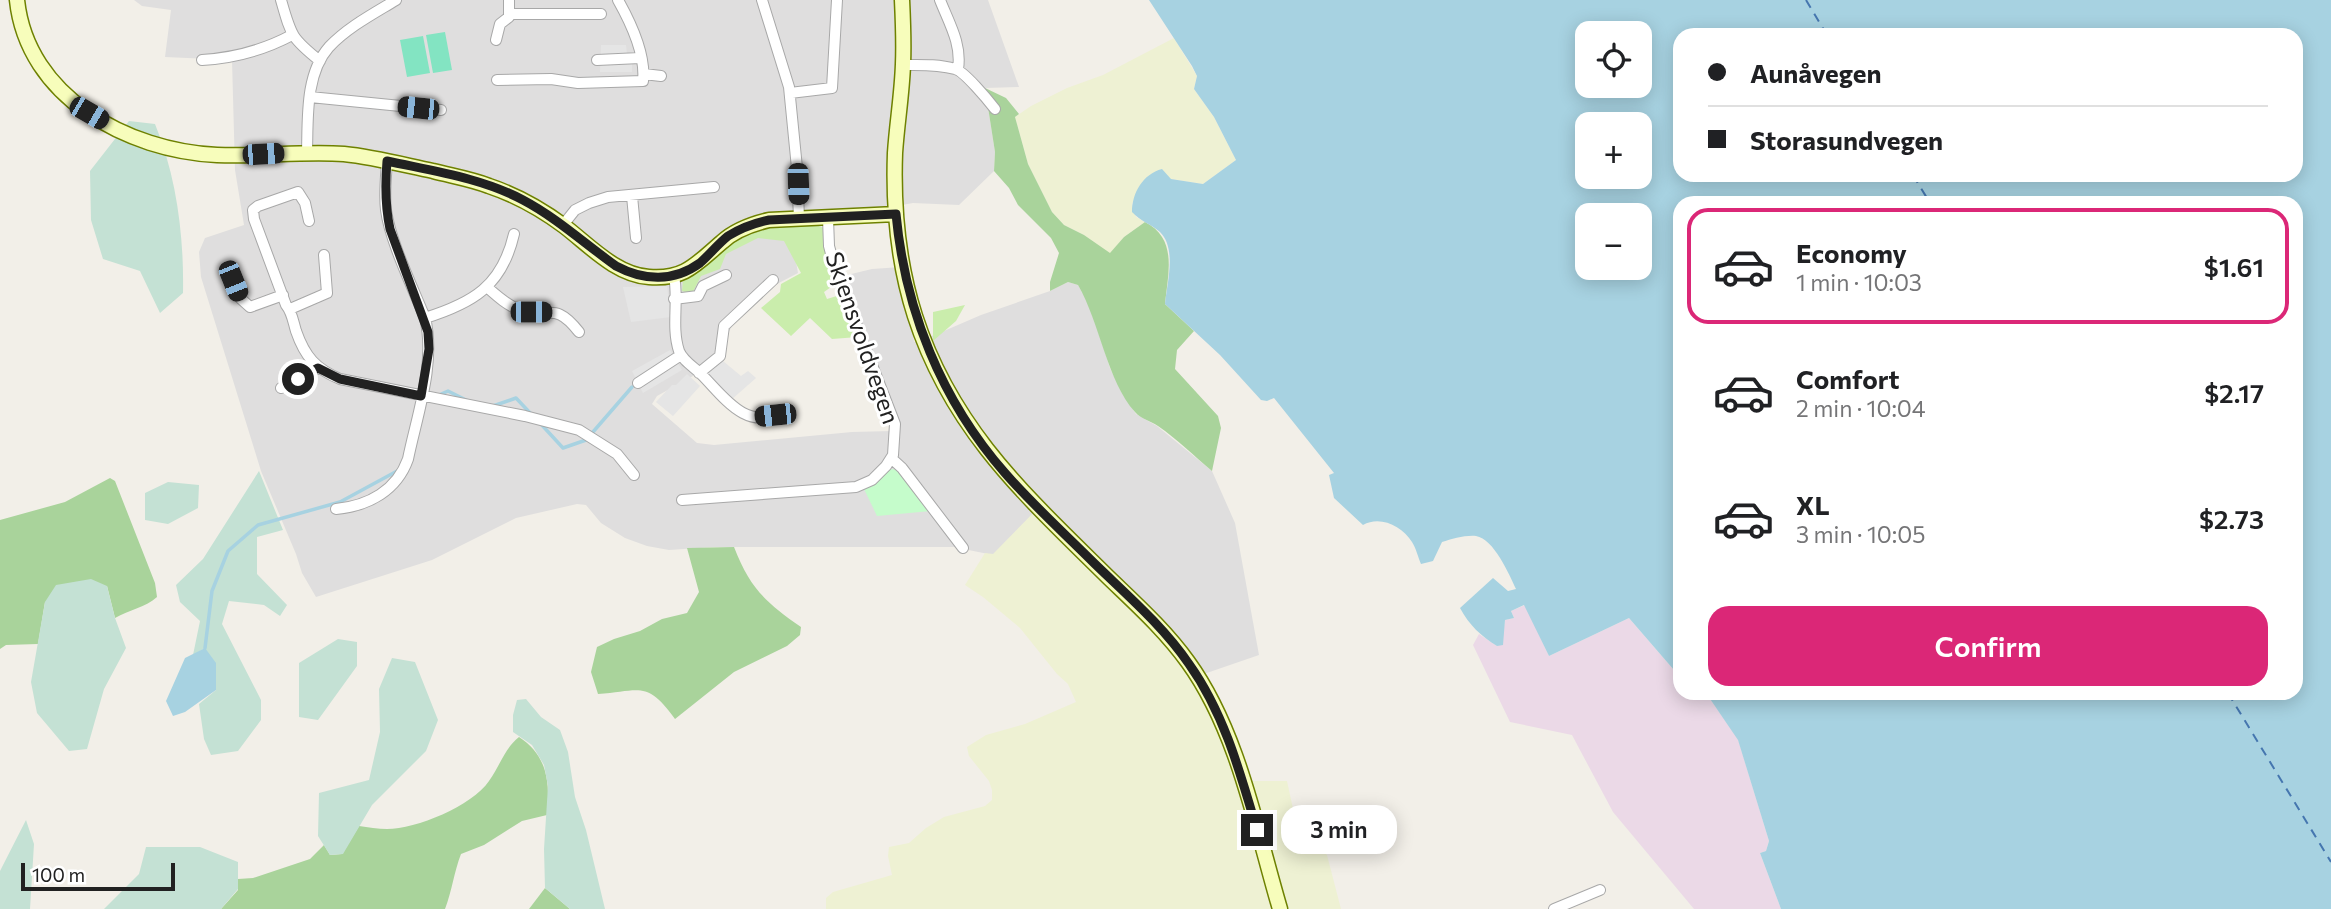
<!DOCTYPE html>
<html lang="en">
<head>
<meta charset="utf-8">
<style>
  :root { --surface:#fff; --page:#f6f6f6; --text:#202124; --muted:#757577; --line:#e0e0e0; --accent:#db2777 }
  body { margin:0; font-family:Commissioner,sans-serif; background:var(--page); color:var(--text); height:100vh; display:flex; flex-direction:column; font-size:26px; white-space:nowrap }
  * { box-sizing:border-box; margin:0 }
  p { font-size:23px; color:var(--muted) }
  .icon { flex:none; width:38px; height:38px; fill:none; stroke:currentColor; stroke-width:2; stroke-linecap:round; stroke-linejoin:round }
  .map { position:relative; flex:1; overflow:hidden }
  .side { position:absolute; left:1673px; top:196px; width:630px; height:504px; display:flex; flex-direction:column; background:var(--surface); border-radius:21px; box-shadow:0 4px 18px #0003 }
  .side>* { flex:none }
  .top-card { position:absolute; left:1673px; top:28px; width:630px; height:154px; border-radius:21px; box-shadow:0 4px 18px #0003; display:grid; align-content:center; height:154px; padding:0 35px; background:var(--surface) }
  .tools { position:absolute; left:1575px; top:21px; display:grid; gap:14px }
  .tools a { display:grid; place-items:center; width:77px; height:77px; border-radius:14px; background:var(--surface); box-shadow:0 4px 18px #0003; font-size:35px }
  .scale { position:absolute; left:21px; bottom:18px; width:154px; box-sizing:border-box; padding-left:7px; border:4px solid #212121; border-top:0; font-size:19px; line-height:24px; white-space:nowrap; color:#212121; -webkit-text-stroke:5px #fff; paint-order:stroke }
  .end { position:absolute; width:32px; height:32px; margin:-16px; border:9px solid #212121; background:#fff; box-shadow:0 0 0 4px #fff }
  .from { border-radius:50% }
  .bubble { position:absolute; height:49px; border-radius:21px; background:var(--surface); box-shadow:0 4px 18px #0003; font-size:23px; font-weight:600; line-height:49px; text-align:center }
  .car { position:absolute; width:21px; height:42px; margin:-21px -10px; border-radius:9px; box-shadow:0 0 5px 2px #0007; background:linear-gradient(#222 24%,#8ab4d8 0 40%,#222 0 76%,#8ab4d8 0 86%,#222 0) }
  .top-card b { display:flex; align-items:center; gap:24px; height:66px; font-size:26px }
  .top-card b+b { border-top:2px solid var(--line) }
  .top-card i { width:18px; height:18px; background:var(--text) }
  ul { padding:12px 0 0; list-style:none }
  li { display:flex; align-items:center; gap:21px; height:116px; margin:0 14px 10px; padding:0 21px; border:4px solid transparent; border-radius:21px }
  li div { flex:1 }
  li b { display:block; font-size:26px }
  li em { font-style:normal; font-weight:600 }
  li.selected { border-color:var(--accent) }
  li>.icon { width:63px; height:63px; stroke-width:1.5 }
  .action { display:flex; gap:14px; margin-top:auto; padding:14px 35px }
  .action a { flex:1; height:80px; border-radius:21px; background:var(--accent); color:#fff; font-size:28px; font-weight:600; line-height:80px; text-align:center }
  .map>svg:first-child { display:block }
  .residential { fill:#dfdede }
  .industrial { fill:#ebd9e7 }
  .farmland { fill:#eef1d3 }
  .grass { fill:#caedac }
  .forest { fill:#a9d39b }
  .wetland { fill:#c4e1d4 }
  .park { fill:#c5fccb }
  .pitch { fill:#83e4c2 }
  .parking { fill:#e5e5e5 }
  .water { fill:#a7d2e1; fill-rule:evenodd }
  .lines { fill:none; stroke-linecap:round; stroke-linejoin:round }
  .stream { stroke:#a7d2e1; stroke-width:3.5 }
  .ferry { stroke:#4576af; stroke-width:2; stroke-dasharray:9 7; stroke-linecap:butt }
  .street-casing { stroke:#a8a8a8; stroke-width:12 }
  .secondary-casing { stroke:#6e8100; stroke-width:17 }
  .street { stroke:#fff; stroke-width:10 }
  .secondary { stroke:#f7fdbb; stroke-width:14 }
  .route { stroke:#212121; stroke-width:9 }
  .labels { text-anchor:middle; stroke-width:6; stroke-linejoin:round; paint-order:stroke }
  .street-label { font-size:24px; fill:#212121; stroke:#fff }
</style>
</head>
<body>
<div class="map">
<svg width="2331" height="909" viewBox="0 0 2331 909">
  <rect width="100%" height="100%" fill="#f2efe8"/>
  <path class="residential" d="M134 0H988L1019 87 985 88 995 152 994 171 959 205 913 203 896 206 892 215 789 221 798 273 773 286 739 313 726 337 712 356 693 376 657 396 652 404 697 443 714 445 852 432 892 431 894 410 842 279 843 276 872 269 901 267 912 322 914 342 937 334 981 315 1050 291 1068 282 1078 285 1090 306 1110 368 1122 393 1136 414 1157 426 1212 471 1235 523 1259 655 1198 676 1040 507 993 555 954 547H714L669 550 647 546 625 538 601 523 586 505 577 504 516 518 432 560 316 597 302 573 296 554 261 471 201 277 199 252 205 238 244 225 235 170 232 60 165 57 171 10 142 6Z"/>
  <path class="industrial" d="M1525 605 1549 656 1629 618 1680 677V693H1694L1696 695 1706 693 1738 739 1769 841 1766 851 1760 853 1781 909H1694L1613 812 1572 735 1510 722 1473 645 1479 634 1497 646 1502 641 1505 620 1514 618 1511 611Z"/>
  <path class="farmland" d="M1174 38 1197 76 1194 89 1214 117 1236 160 1203 184 1171 179 1143 181 1132 204 1136 217 1145 222 1124 237 1110 254 1084 235 1064 225 1052 212 1028 164 1015 117 1031 106 1067 88 1103 75Z
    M1039 507 1198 676 1244 781H1287L1300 841 1319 847 1327 855 1341 909H826V898L833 892 892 875 888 856 889 847 909 843 926 828 944 817 985 806 992 800V790L989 781 969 756 967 747 986 735 1025 724 1076 702 1068 684 1057 674 1020 628 983 597 965 585 985 553 993 554Z"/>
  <path class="grass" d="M813 224 824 228 834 285 824 292 827 299 840 295 858 337 832 339 810 318 791 336 761 308 780 292 781 284 801 273 784 241 758 238 726 254 720 269 701 276 692 294 682 291 683 280 752 229Z
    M965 305 956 321 933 341V312Z"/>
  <path class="forest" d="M985 88 1006 98 1019 114 1015 117 1028 164 1052 212 1064 225 1084 235 1110 253 1124 237 1145 222C1178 239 1168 273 1165 304L1194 331 1177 350 1175 369 1218 416 1221 428 1212 471C1194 456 1177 439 1158 426 1151 421 1141 419 1135 412 1107 381 1100 323 1078 285L1068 282 1050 291V282L1059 253 1051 238 1018 205 1009 188 994 171 995 152Z
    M110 478 115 481 155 583 157 597C146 607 129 610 115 618L107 586 45 602 38 644 6 645 0 649V520L65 502Z
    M734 547C750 588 765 602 801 627L800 635 787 646 734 672 675 719C647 680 641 691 598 694L591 672 597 647 614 639 640 631 662 619 687 613 699 592 687 548Z
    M519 737C548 756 550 783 547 815L522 821 484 845 461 854C454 872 452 891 445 909H221L238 890V879L253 878 310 859 324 845 330 855 342 854 359 826C368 827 378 829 387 829 416 829 472 806 489 781 500 766 504 749 519 737Z
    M545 888 570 909H529Z"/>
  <path class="wetland" d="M129 121 155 124C177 178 184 236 183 293L160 313 140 271 103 259 91 220 90 171Z
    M259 471 283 530 257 537V574L287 605 280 616 264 605 229 601 222 624 261 700V720L238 751 211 755 204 739 199 704 216 690 205 648 193 655 200 621 180 602 176 585 203 559Z
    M168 482 199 485 198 508 168 524 145 520V493Z
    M91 579 107 586 115 618 126 648 104 689 87 749 69 751 37 713 31 682 45 602 56 585Z
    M338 639 357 642V666L318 720 299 717V663Z
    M392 658 415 662 438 720 426 751 372 805 343 854 330 855 318 836 319 793 369 780 380 732 379 689Z
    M526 699 541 717 560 730 568 752 575 797 586 830 605 909H570L545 888 544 849 548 786 544 765 532 745 513 732V715L517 700Z
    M26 820 34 844 30 909H0V871Z
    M146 847H200L238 862V889L221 909H104L139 874Z"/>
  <path class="park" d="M890 469 901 470 931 511 877 516 864 489 873 485Z"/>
  <path class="pitch" d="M445 32 452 70 433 73 426 35Z
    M423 36 430 73 407 77 400 40Z"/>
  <path class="parking" d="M601 45H626L627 54H632V72H600Z
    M667 286 671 317 631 322 623 287Z
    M670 350 682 370 643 393 632 371Z
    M723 361 741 376 748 371 756 378 731 400 705 371Z
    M687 374 700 386 673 416 656 402 672 385H676Z"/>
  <path class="water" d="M1149 0H2331V909H1781L1760 853 1766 851 1769 841 1738 740 1706 693H2296V203H1680V677L1629 618 1549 656 1524 605 1511 611 1514 618 1505 620 1503 645 1497 646C1481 636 1469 625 1460 608L1493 578 1508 591 1516 589C1509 574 1494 539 1476 536 1465 535 1452 539 1442 542L1433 561 1421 564C1418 557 1416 548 1412 542 1402 526 1380 515 1363 525L1334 498 1329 475 1334 473 1274 398 1267 401 1261 400 1220 355 1165 304C1167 283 1177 249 1160 232 1151 224 1140 221 1132 212 1132 193 1143 174 1162 169L1171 179 1203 184 1236 160 1214 117 1194 89 1197 76 1192 66ZM1587 33H1640V86H1587ZM1680 35H2296V175H1680ZM1587 124H1640V177H1587ZM1587 215H1640V268H1587Z
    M205 648 216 663V690L185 712 173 716 166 701 185 658Z"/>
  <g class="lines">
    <path class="stream" d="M439 395 448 391 466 400
      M493 406 516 398 532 415
      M540 423 563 448 586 440 632 387
      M205 648 212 591 228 551 258 525 340 502 399 470"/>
    <path class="ferry" d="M1806 0 1827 35
      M1913 175 1930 203
      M2228 693 2331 862"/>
    <defs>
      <path id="street" d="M281 0C291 35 291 38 320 61
        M762 0 789 87 797 168 799 219
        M940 0C949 23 962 44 958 69
        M509 14H601
        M496 40 500 24 509 17V0
        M202 60C234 58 264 50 292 35
        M597 60 640 58
        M903 65C920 65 938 64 955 69 964 71 988 100 995 109
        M644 74 661 76
        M497 80 551 79 578 83 643 81C646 54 631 23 618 0
        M790 93 832 88 837 0
        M310 97 441 110
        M307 152C308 119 305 74 329 47 348 27 373 14 396 0
        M632 196 636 238
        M309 221 305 203 298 192 258 206 253 210 254 219 286 305C292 312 293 321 296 331 305 357 316 369 340 379L525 416 579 430 617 454 634 475
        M563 225 575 210 589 203 608 197 714 187
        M674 276C679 300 671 327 679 351 683 361 694 367 702 375 723 396 747 433 782 411
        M233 281 240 298 250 307 283 295
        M488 288C497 296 508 306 520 310 550 320 554 300 579 332
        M674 299 698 296 703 286 726 275
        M290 309 327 293 324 255
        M425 318C473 303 502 286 514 234
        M699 373 720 356 724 326 773 280
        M638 383 681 355
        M281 388 318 368
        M891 458 902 468 963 548
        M682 500 856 487 872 480 886 466 893 455 895 424 836 272 829 246 828 218
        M336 509C369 506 397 490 408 459 417 415 436 363 425 318 413 288 390 241 386 210 384 194 386 178 387 161
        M1554 909 1600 890"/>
      <path id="secondary" d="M17 0C27 97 128 151 217 155 260 157 302 151 344 154 374 157 404 165 433 171 452 176 471 179 489 186 516 195 541 209 564 226 589 245 616 275 649 277 685 280 697 263 722 242 735 230 752 224 769 220L896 214
        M902 0C903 21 904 42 903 64 902 94 897 123 895 153 893 208 898 263 915 316 952 430 1026 496 1108 577 1136 604 1165 630 1188 662 1238 731 1256 828 1280 909"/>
    </defs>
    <use href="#street" class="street-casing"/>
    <use href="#secondary" class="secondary-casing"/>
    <use href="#street" class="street"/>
    <use href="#secondary" class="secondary"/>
  </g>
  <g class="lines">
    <path class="route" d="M298 379 318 368 340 379 421 396 429 349 428 332 390 229C385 206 385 185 387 161 433 171 482 178 523 200 557 218 585 244 616 266 644 281 674 282 700 263 710 254 718 244 728 236 741 228 754 223 769 220L896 214C905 310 941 400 1005 473 1033 505 1065 534 1095 564 1127 595 1163 626 1189 664 1224 713 1240 772 1257 830"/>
  </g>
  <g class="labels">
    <g class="street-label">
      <text transform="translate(862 338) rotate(71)" y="8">Skjensvoldvegen</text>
    </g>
  </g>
</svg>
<div class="tools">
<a><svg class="icon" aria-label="locate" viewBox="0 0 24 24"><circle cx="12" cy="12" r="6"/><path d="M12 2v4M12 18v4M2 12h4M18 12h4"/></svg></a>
<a>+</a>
<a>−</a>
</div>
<div class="scale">100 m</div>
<i class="end from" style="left:298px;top:379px"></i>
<i class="end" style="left:1257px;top:830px"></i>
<div class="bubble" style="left:1281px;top:805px;width:116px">3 min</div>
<i class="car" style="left:418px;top:108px;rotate:276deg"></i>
<i class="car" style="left:89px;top:113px;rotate:120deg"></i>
<i class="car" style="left:263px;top:154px;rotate:87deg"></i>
<i class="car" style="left:798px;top:184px;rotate:178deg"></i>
<i class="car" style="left:233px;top:281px;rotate:158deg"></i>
<i class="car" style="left:531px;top:312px;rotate:90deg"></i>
<i class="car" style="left:775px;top:415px;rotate:264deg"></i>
<div class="top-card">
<b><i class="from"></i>Aunåvegen</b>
<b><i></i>Storasundvegen</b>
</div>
<section class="side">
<ul>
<li class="selected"><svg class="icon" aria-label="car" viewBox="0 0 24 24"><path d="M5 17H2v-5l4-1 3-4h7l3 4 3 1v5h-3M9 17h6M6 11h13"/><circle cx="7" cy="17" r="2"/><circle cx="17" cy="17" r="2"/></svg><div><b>Economy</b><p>1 min · 10:03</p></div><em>$1.61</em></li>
<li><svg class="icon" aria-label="car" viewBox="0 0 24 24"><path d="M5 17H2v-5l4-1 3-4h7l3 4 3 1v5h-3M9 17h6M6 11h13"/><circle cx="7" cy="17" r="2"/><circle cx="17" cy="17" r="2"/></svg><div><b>Comfort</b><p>2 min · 10:04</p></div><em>$2.17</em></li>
<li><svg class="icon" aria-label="car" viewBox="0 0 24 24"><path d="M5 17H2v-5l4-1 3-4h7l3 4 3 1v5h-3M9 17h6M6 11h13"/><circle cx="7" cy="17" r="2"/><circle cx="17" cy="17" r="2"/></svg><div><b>XL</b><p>3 min · 10:05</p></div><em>$2.73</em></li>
</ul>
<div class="action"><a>Confirm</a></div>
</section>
</div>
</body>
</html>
